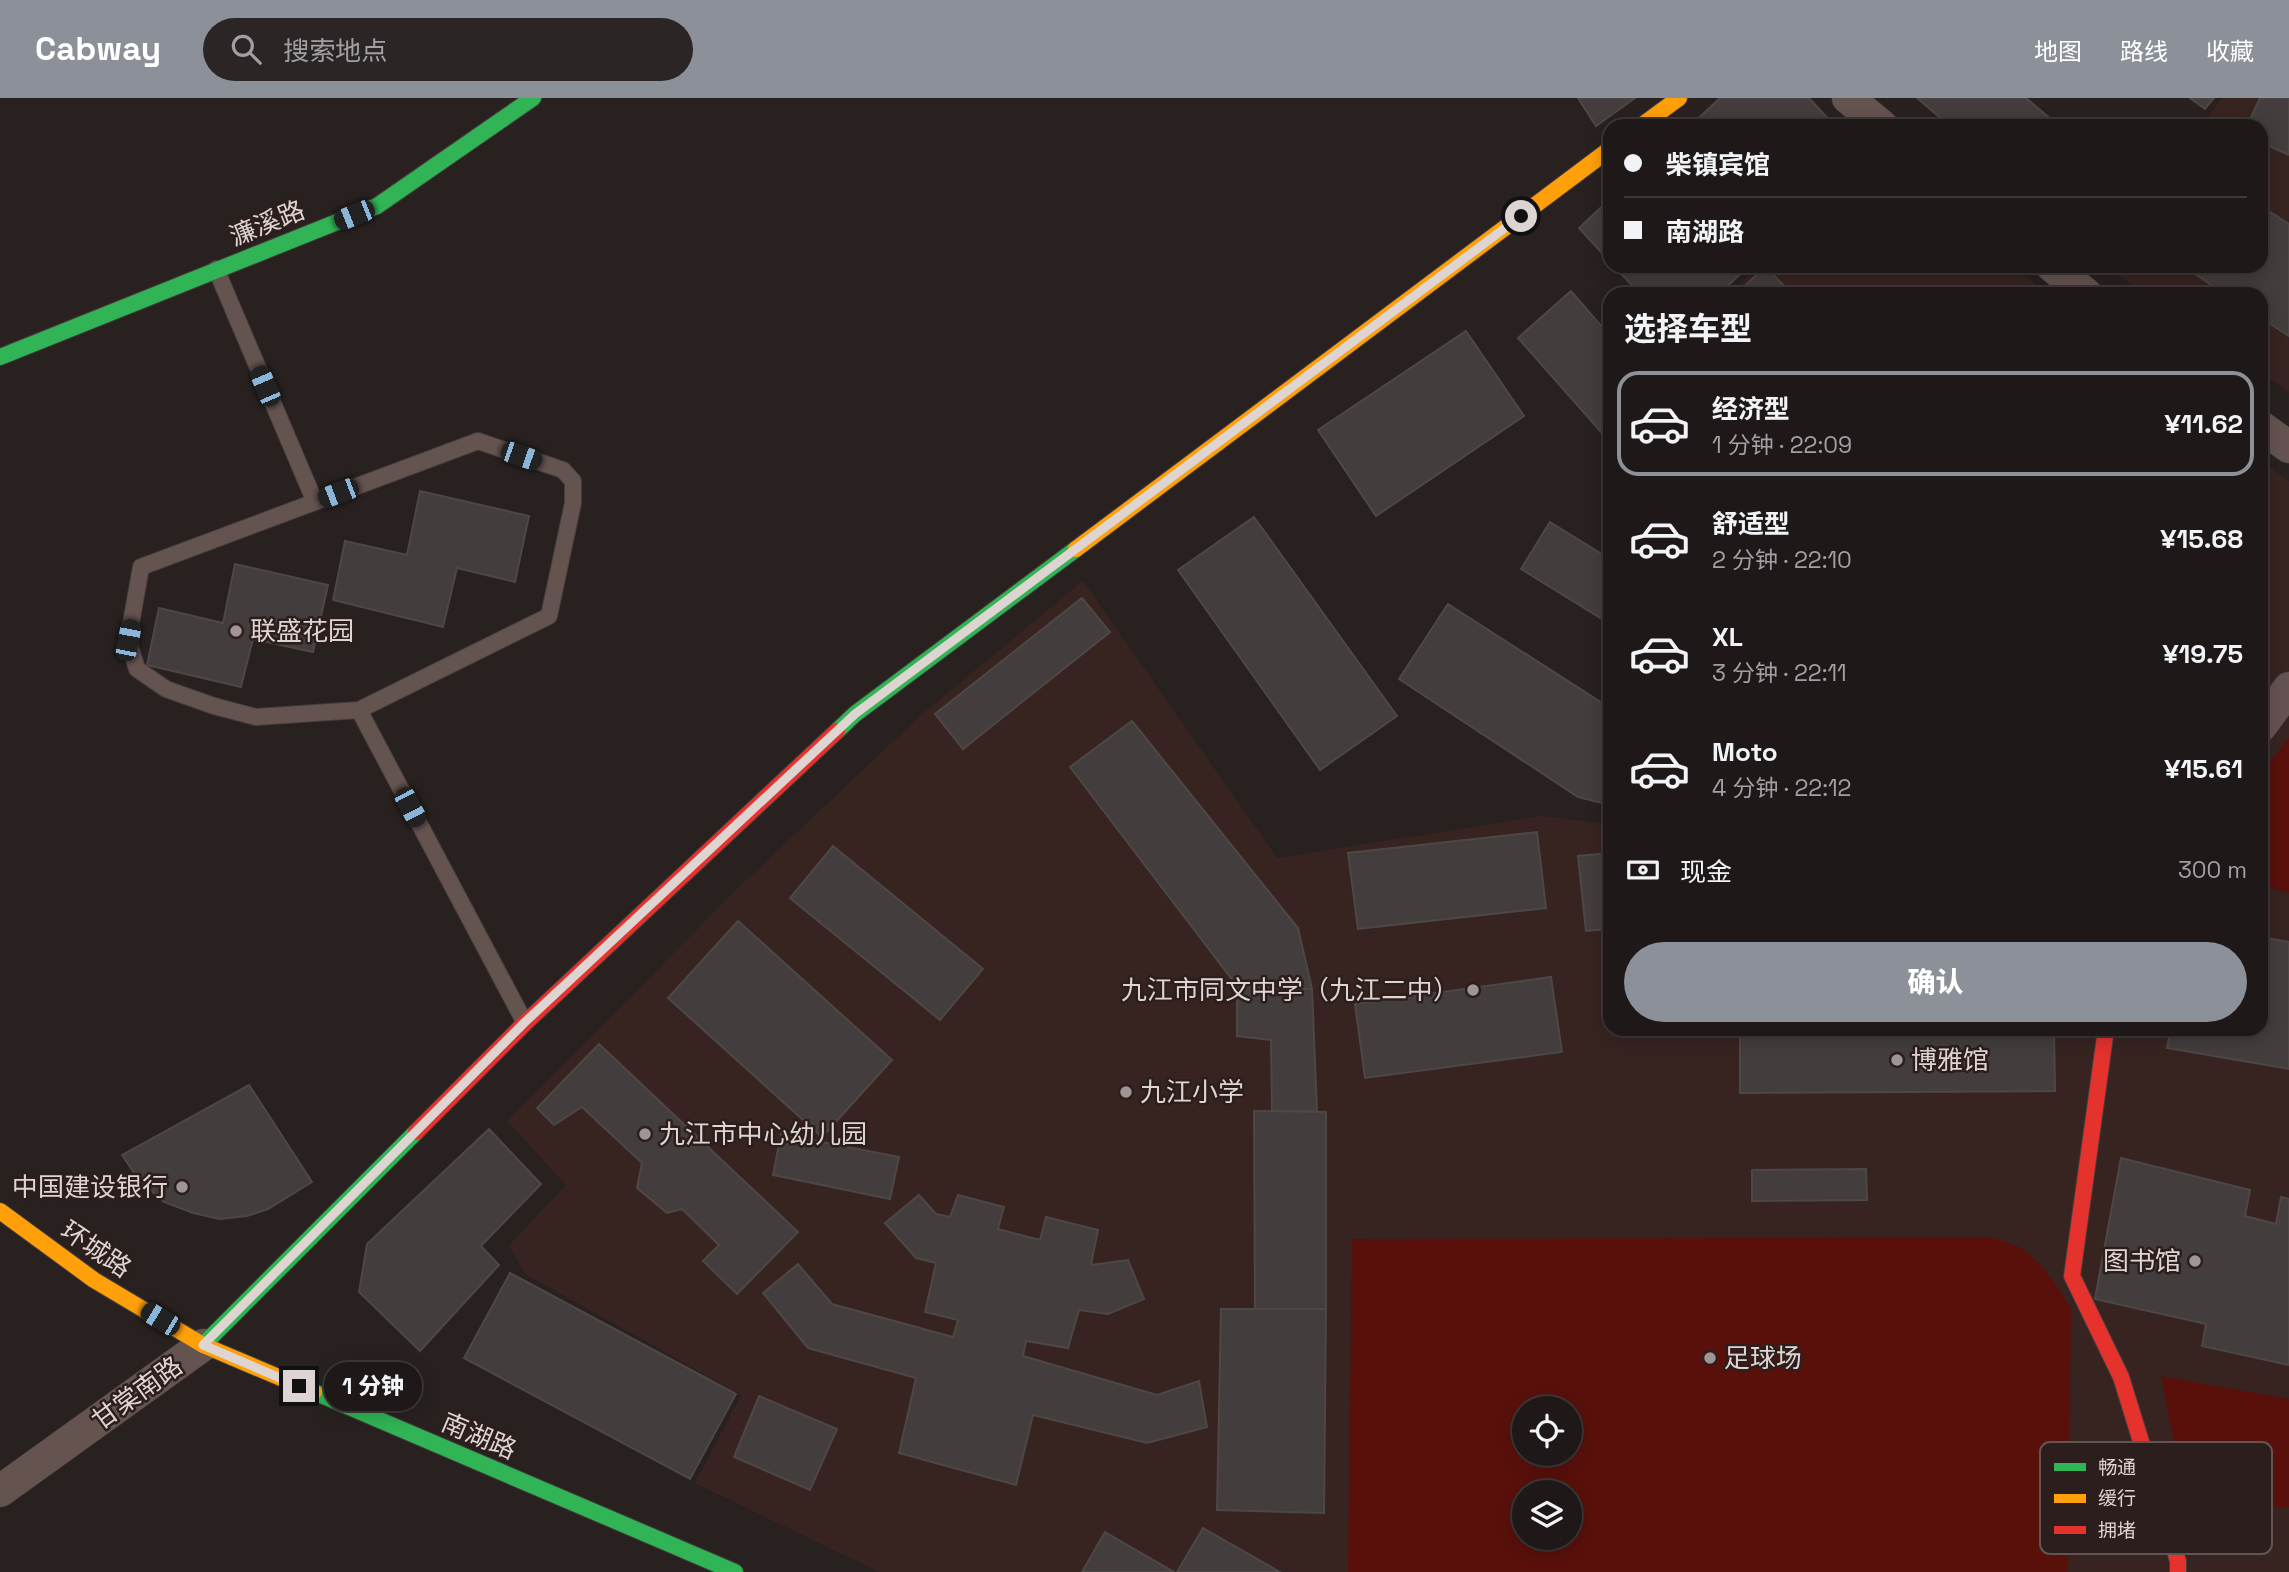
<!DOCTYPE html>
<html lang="zh">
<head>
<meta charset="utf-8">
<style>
  :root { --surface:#1e1918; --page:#2b2625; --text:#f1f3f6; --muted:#a1a0a2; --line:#3c3837; --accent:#8c9099 }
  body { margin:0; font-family:"Space Grotesk","Noto Sans SC",sans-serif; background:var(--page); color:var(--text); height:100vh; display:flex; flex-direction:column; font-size:26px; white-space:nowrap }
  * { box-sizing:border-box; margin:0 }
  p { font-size:23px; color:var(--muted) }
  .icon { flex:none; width:38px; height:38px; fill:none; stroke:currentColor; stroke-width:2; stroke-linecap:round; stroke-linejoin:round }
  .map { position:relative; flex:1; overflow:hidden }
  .side { position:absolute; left:1603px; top:189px; width:665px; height:749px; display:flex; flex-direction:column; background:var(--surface); border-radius:21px; box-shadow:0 4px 18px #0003,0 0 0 2px var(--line) }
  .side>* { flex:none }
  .hud { position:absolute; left:1603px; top:21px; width:665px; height:154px; border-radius:21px; box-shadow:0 4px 18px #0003,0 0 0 2px var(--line); display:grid; align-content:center; height:154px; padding:0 21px; background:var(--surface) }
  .fabs { position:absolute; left:1512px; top:1298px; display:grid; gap:14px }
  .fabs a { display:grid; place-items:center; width:70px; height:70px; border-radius:50%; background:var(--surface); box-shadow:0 4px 18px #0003,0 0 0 2px var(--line); font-size:35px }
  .end { position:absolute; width:32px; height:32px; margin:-16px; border:9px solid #ded4d2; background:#111; box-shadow:0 0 0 4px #111 }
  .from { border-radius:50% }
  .bubble { position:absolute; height:49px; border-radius:24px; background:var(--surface); box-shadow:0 4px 18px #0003,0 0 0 2px var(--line); font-size:23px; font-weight:800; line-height:49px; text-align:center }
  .car { position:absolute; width:21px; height:42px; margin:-21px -10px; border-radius:9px; box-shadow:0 0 5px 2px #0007; background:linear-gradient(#222 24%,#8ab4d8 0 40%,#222 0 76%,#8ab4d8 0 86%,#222 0) }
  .hud b { display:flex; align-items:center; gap:24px; height:66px; font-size:26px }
  .hud b+b { border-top:2px solid var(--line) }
  .hud i { width:18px; height:18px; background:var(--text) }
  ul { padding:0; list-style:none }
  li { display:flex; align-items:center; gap:21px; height:105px; margin:0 14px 10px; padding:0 7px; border:4px solid transparent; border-radius:21px }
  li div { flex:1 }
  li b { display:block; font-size:26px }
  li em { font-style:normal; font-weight:800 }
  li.current { border-color:var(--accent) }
  li>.icon { width:63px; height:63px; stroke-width:1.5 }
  h2 { padding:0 21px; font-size:32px; line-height:84px }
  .pay { display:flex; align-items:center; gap:18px; height:77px; padding:0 21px; font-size:26px }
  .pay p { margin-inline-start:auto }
  .primary-button { display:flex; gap:14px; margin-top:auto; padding:14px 21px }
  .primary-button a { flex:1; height:80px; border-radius:42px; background:var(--accent); color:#fff; font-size:28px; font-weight:800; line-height:80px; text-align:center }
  header { display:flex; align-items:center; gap:42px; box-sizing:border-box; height:98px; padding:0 35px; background:var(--accent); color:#fff }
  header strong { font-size:33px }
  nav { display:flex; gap:38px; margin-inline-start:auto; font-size:24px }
  .search { width:490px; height:63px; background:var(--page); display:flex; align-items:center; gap:18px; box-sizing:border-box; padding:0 24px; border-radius:38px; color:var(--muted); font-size:26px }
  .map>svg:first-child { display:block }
  .built { fill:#372421; fill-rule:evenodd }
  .green { fill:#59100b; fill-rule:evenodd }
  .building { fill:#433e3d; stroke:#4d4746; stroke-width:2 }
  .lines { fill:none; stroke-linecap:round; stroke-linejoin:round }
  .lane-casing { stroke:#443e3d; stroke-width:18 }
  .street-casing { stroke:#443e3d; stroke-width:33 }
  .fast-casing { stroke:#443e3d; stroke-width:18 }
  .slow-casing { stroke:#443e3d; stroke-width:18 }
  .jam-casing { stroke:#443e3d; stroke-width:18 }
  .lane { stroke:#655350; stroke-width:16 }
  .street { stroke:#655350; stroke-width:32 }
  .fast { stroke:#30b455; stroke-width:16 }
  .slow { stroke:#ff9f0a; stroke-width:16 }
  .jam { stroke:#e5322d; stroke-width:16 }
  .route { stroke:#ded4d2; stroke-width:9 }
  .poi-dot { fill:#9e9594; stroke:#2c1e1c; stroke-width:2.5 }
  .labels { text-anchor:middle; stroke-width:5; stroke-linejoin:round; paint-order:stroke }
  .street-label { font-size:26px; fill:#ded4d2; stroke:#2c1e1c }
  .poi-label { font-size:26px; fill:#ded4d2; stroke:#2c1e1c; text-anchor:start }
  .key { fill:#2c1e1c; stroke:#615553; stroke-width:2 }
  .key-label { font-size:19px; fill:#ded4d2 }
</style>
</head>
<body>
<header>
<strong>Cabway</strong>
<div class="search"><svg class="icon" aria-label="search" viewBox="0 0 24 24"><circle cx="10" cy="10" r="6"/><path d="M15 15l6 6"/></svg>搜索地点</div>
<nav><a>地图</a><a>路线</a><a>收藏</a></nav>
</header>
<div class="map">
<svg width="2289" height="1474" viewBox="0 0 2289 1474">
  <rect width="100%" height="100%" fill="#282120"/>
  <path class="built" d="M2222 0H2289V294L2261 275V196H2146L2105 168H2261V28H2201Z
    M1759 168H2012L2048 196H1728Z
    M2261 362 2289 383V1474H879L695 1385 741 1297 524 1175 509 1147 566 1087 507 1023 739 789 922 616 1083 483 1277 760 1541 718 1610 726V931H2261ZM1524 1311H1570V1356H1524ZM1524 1395H1570V1440H1524Z"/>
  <path class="green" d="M2289 639V795L2261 787V677Z
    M1992 1139C2000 1142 2011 1145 2019 1149 2042 1163 2057 1188 2071 1210L2068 1474H1348L1352 1141ZM1524 1311H1570V1356H1524ZM1524 1395H1570V1440H1524Z
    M2161 1278 2289 1301V1410L2185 1400Z"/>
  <path class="building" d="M1578 0H1635L1596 28Z
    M1720 0H1809L1835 28H1690Z
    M1917 0H2026L2059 28H1950Z
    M2190 0H2214L2205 11Z
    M2260 0H2289V57L2261 44V28H2247Z
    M1610 101V164L1579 130Z
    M2261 108 2289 126V238L2261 220V196H2225L2183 168H2261Z
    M1614 168H1749L1719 196H1640Z
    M1765 169 1793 196H1736Z
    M1571 193 1610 238V344L1518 240Z
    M1466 233 1524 318 1376 418 1318 332Z
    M420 393 529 418 515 484 457 470 443 529 333 502 345 443 407 457Z
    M1254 419 1397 618 1320 672 1178 472Z
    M1550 424 1610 461V526L1521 471Z
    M235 466 328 487 313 554 253 541 241 589 147 567 159 510 223 525Z
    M1082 500 1110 534 963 651 935 616Z
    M1448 506 1610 610V707L1578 699 1399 581Z
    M1132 623 1298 830 1312 891 1237 888 1070 669Z
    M1537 734 1546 810 1358 831 1348 755Z
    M833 748 983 871 940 922 790 800Z
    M1610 755V831L1586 833 1578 758Z
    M738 823 892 962 822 1039 668 900Z
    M2261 839 2289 844V971L2167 950 2171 931H2261Z
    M1551 879 1562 954 1365 980 1355 906Z
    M1237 888 1312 891 1317 1013H1272L1271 942 1237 938Z
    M1740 931H2054L2055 993 1740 995Z
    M599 946 798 1134 737 1196 703 1163 719 1147 682 1111 667 1115 637 1090 642 1065 582 1009 554 1027 537 1010Z
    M249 987 312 1084 268 1111 247 1118 220 1121 193 1115 164 1104 139 1082 122 1057Z
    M1254 1013 1326 1014V1211H1255Z
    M489 1031 541 1086 481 1148 499 1167 420 1253 359 1194 367 1146Z
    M781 1036 899 1059 890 1101 773 1077Z
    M2121 1060 2250 1092 2245 1118 2276 1126 2281 1099 2289 1101V1267L2202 1248 2206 1226 2095 1201Z
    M1866 1071 1867 1102 1752 1103V1072Z
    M919 1097 936 1116 950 1119 958 1097 1004 1109 998 1131 1040 1142 1046 1119 1098 1132 1091 1167 1128 1162 1144 1201 1108 1216 1079 1212 1068 1250 1026 1243 1023 1258 1157 1297 1199 1283 1207 1329 1147 1345 1033 1317 1016 1387 899 1355 916 1280 808 1250 763 1195 798 1166 832 1206 953 1239 958 1222 925 1214 936 1165 916 1160 885 1125Z
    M510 1175 736 1296 690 1381 464 1260Z
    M1221 1211H1326L1324 1415 1217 1412Z
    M759 1298 837 1331 810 1392 734 1359Z
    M1203 1430 1280 1474H1177Z
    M1105 1434 1174 1474H1082Z"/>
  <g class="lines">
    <defs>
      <path id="lane" d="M216 171 315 404
        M359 612 256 619 214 608 166 591 137 571 128 542 141 469 478 343 563 372 573 383V405L549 518 359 612 525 925"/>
      <path id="street" d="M1848 0 1882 28
        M2052 168 2086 196
        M2261 329 2289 349
        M2261 628 2289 590
        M0 1393 203 1247"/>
      <path id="fast" d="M0 259 377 108 533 0
        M837 633 855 616 1076 451
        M203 1247 416 1034
        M314 1294 735 1474"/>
      <path id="slow" d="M1641 28 1679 0
        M1076 451 1610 51
        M0 1113 94 1182 203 1247 314 1294"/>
      <path id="jam" d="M2106 931 2072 1178 2121 1279 2178 1463V1474
        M416 1034 525 925 837 633"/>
    </defs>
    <use href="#lane" class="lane-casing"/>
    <use href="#street" class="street-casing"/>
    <use href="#fast" class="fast-casing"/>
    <use href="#slow" class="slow-casing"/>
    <use href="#jam" class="jam-casing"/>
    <use href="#lane" class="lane"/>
    <use href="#street" class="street"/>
    <use href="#fast" class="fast"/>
    <use href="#slow" class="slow"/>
    <use href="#jam" class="jam"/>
  </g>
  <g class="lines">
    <path class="route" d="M299 1288 203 1247 524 925 855 616 1521 118"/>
  </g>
  <g class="poi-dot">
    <circle cx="236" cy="533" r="7"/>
    <circle cx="1473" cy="892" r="7"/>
    <circle cx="1897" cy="962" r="7"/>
    <circle cx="1126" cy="994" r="7"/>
    <circle cx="645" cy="1036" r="7"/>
    <circle cx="182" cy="1089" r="7"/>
    <circle cx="2195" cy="1163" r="7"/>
    <circle cx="1710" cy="1260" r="7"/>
  </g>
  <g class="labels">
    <g class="street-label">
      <text transform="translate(267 125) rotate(-22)" y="9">濂溪路</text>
      <text transform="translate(96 1151) rotate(34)" y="9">环城路</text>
      <text transform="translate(137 1295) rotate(-36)" y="9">甘棠南路</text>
      <text transform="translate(479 1338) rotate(23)" y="9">南湖路</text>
    </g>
    <g class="poi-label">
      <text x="250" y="542">联盛花园</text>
      <text x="1459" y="901" text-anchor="end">九江市同文中学（九江二中）</text>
      <text x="1911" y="971">博雅馆</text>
      <text x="1140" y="1003">九江小学</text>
      <text x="659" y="1045">九江市中心幼儿园</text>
      <text x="168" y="1098" text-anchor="end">中国建设银行</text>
      <text x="2181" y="1172" text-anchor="end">图书馆</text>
      <text x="1724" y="1269">足球场</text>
    </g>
  </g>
  <rect x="2040" y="1344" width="232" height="112" rx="10" class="key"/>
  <rect x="2054" y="1365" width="32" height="8" fill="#30b455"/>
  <rect x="2054" y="1396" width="32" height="9" fill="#ff9f0a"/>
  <rect x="2054" y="1428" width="32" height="8" fill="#e5322d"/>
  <g class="key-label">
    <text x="2098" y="1376">畅通</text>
    <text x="2098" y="1407">缓行</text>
    <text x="2098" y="1439">拥堵</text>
  </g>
</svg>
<div class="fabs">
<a><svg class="icon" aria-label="locate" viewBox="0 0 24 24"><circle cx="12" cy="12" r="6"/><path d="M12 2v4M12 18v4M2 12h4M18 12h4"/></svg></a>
<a><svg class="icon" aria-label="layers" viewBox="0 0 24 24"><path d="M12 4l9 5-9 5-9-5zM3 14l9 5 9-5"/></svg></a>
</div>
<i class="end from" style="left:1521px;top:118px"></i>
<i class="end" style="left:299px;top:1288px"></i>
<div class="bubble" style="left:324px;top:1264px;width:98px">1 分钟</div>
<i class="car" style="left:354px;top:117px;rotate:248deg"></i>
<i class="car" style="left:265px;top:288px;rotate:337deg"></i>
<i class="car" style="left:521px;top:358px;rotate:109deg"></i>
<i class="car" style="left:338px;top:395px;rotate:249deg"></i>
<i class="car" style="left:128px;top:542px;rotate:11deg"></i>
<i class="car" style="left:410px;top:709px;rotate:152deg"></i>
<i class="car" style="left:160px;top:1221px;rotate:301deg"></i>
<div class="hud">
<b><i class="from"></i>柴镇宾馆</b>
<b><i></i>南湖路</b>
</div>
<section class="side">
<h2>选择车型</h2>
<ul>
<li class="current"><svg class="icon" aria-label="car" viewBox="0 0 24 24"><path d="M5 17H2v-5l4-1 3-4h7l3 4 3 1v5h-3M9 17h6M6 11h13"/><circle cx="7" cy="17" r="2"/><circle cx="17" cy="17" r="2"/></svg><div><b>经济型</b><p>1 分钟 · 22:09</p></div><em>¥11.62</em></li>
<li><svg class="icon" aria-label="car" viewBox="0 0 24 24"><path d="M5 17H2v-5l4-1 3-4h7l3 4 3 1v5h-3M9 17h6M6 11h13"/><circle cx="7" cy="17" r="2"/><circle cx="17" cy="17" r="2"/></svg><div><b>舒适型</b><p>2 分钟 · 22:10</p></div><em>¥15.68</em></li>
<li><svg class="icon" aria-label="car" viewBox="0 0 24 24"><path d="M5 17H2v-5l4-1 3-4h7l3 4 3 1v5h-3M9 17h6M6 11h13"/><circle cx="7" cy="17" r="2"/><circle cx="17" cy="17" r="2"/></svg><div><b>XL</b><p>3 分钟 · 22:11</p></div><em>¥19.75</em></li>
<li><svg class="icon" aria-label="car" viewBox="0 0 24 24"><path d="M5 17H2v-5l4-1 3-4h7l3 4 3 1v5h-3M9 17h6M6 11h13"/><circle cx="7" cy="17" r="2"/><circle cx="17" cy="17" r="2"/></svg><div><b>Moto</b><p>4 分钟 · 22:12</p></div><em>¥15.61</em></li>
</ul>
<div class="pay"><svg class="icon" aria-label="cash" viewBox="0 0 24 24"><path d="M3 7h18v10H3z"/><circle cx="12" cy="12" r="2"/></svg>现金<p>300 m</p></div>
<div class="primary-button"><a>确认</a></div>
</section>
</div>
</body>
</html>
